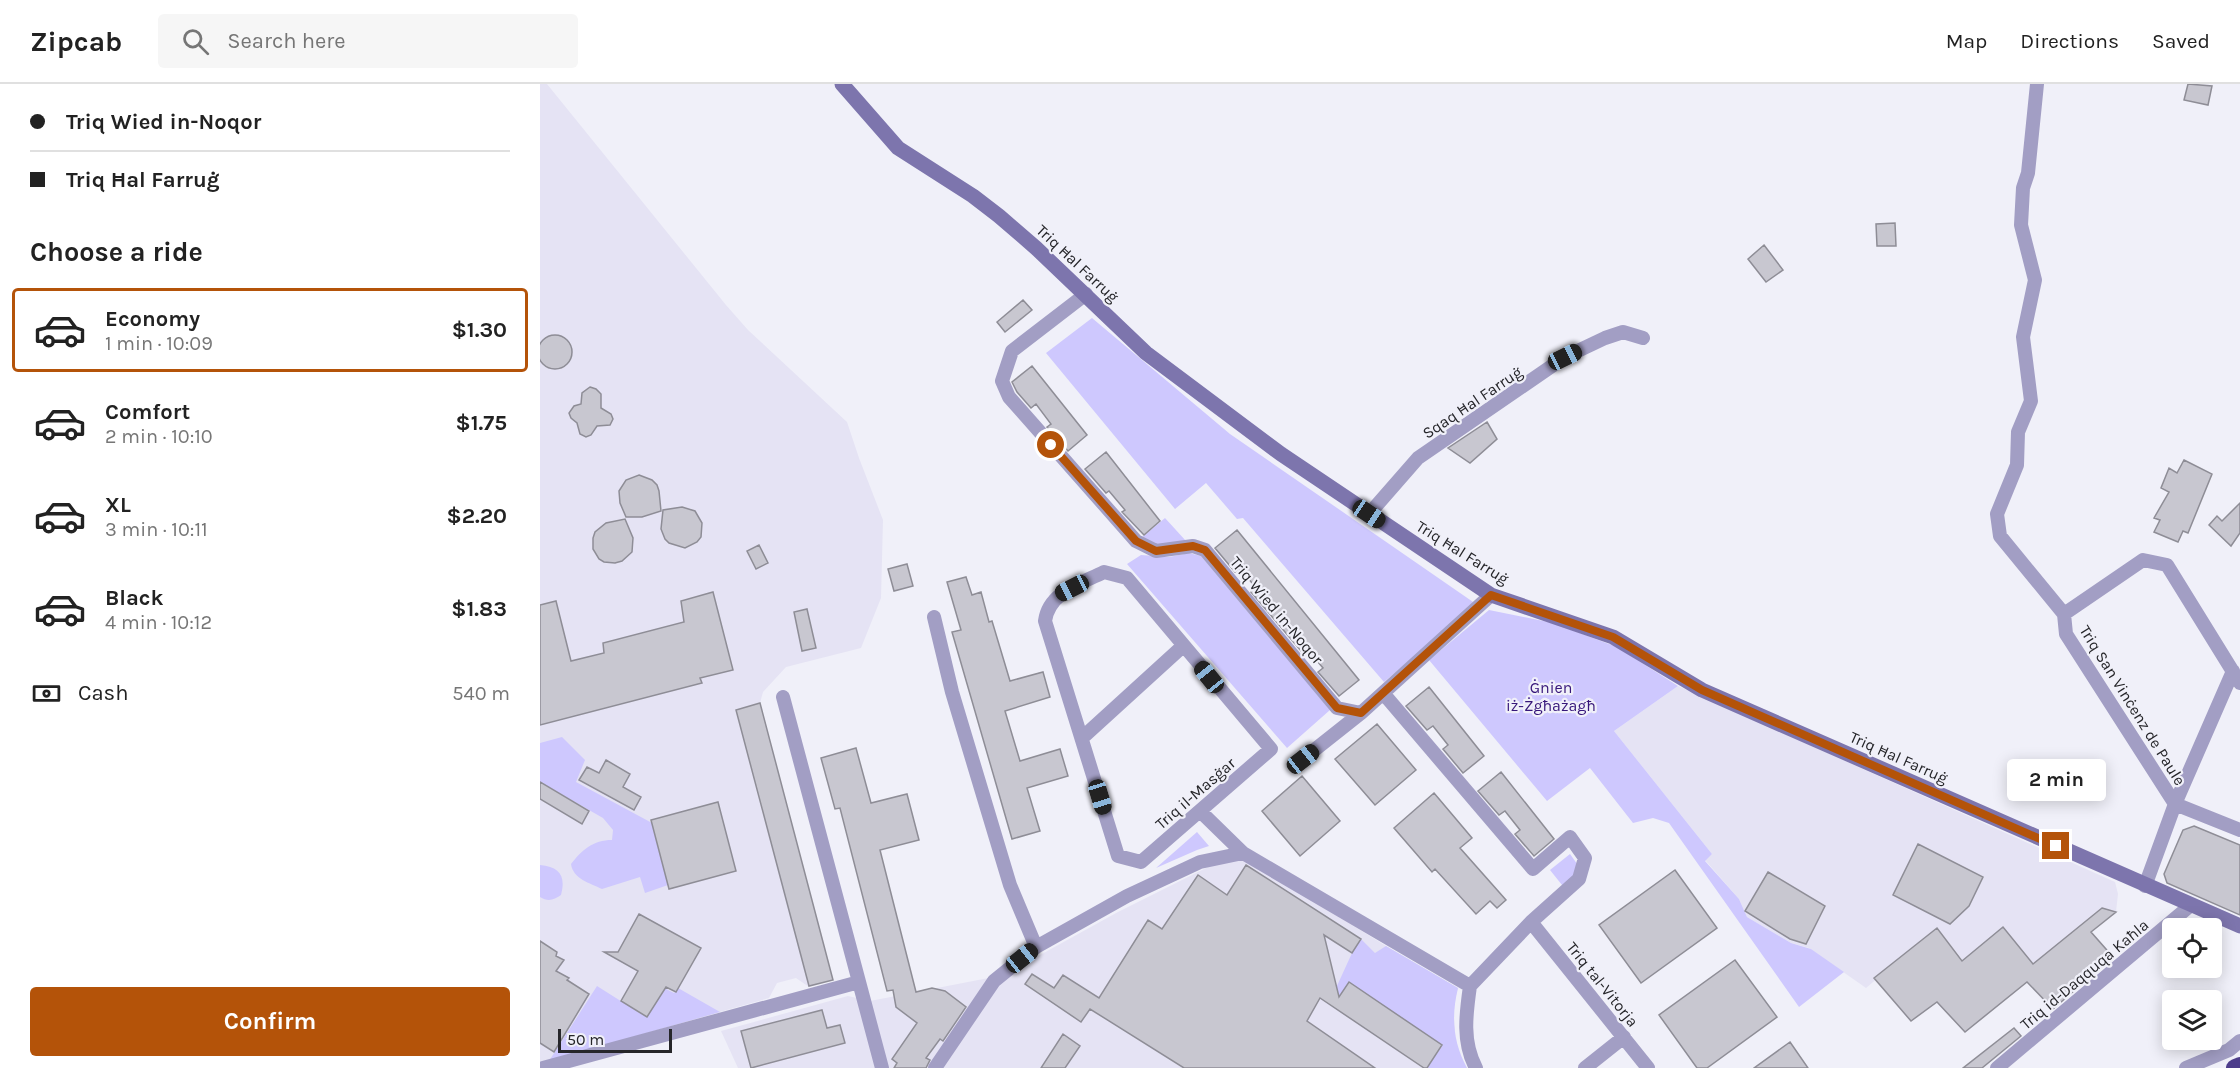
<!DOCTYPE html>
<html lang="en">
<head>
<meta charset="utf-8">
<style>
  :root { --surface:#fff; --page:#f6f6f6; --text:#222; --muted:#767676; --line:#e0e0e0; --accent:#b45309 }
  body { margin:0; font-family:Karla,sans-serif; background:var(--page); color:var(--text); height:100vh; display:flex; flex-direction:column; font-size:22px; white-space:nowrap }
  * { box-sizing:border-box; margin:0 }
  p { font-size:20px; color:var(--muted) }
  .icon { flex:none; width:33px; height:33px; fill:none; stroke:currentColor; stroke-width:2; stroke-linecap:round; stroke-linejoin:round }
  .map { position:relative; flex:1; overflow:hidden }
  .details { display:flex; flex-direction:column; background:var(--surface); width:540px }
  .details>* { flex:none }
  .hud { display:grid; align-content:center; height:132px; padding:0 30px; background:var(--surface) }
  .tools { position:absolute; left:1622px; top:834px; display:grid; gap:12px }
  .tools a { display:grid; place-items:center; width:60px; height:60px; border-radius:6px; background:var(--surface); box-shadow:0 3px 15px #0003; font-size:30px }
  .scale { position:absolute; left:18px; bottom:15px; width:114px; box-sizing:border-box; padding-left:6px; border:3px solid #26262a; border-top:0; font-size:16px; line-height:21px; white-space:nowrap; color:#26262a; -webkit-text-stroke:4px #f0f0f9; paint-order:stroke }
  .end { position:absolute; width:27px; height:27px; margin:-14px; border:8px solid #b45309; background:#fff; box-shadow:0 0 0 3px #fff }
  .from { border-radius:50% }
  .bubble { position:absolute; height:42px; border-radius:6px; background:var(--surface); box-shadow:0 3px 15px #0003; font-size:20px; font-weight:700; line-height:42px; text-align:center }
  .car { position:absolute; width:18px; height:36px; margin:-18px -9px; border-radius:8px; box-shadow:0 0 4px 2px #0007; background:linear-gradient(#222 24%,#8ab4d8 0 40%,#222 0 76%,#8ab4d8 0 86%,#222 0) }
  .hud b { display:flex; align-items:center; gap:21px; height:57px; font-size:22px }
  .hud b+b { border-top:2px solid var(--line) }
  .hud i { width:15px; height:15px; background:var(--text) }
  ul { padding:0; list-style:none }
  li { display:flex; align-items:center; gap:18px; height:84px; margin:0 12px 9px; padding:0 18px; border:3px solid transparent; border-radius:6px }
  li div { flex:1 }
  li b { display:block; font-size:22px }
  li em { font-style:normal; font-weight:700 }
  li.active { border-color:var(--accent) }
  li>.icon { width:54px; height:54px; stroke-width:1.5 }
  h2 { padding:0 30px; font-size:27px; line-height:72px }
  .pay { display:flex; align-items:center; gap:15px; height:66px; padding:0 30px; font-size:22px }
  .pay p { margin-inline-start:auto }
  .cta { display:flex; gap:12px; margin-top:auto; padding:12px 30px }
  .cta a { flex:1; height:69px; border-radius:6px; background:var(--accent); color:#fff; font-size:24px; font-weight:700; line-height:69px; text-align:center }
  header { display:flex; align-items:center; gap:36px; box-sizing:border-box; height:84px; padding:0 30px; background:var(--surface); border-bottom:2px solid var(--line) }
  header strong { font-size:28px }
  nav { display:flex; gap:33px; margin-inline-start:auto; font-size:21px }
  .search { width:420px; height:54px; background:var(--page); display:flex; align-items:center; gap:15px; box-sizing:border-box; padding:0 21px; border-radius:6px; color:var(--muted); font-size:22px }
  main { display:flex; flex:1; min-height:0 }
  .map>svg:first-child { display:block }
  .built { fill:#e5e3f4 }
  .green { fill:#cec8fe }
  .building { fill:#c8c7d0; stroke:#8e8d96; stroke-width:1.5 }
  .lines { fill:none; stroke-linecap:round; stroke-linejoin:round }
  .street { stroke:#a29ec4; stroke-width:14 }
  .secondary { stroke:#7d75ad; stroke-width:15 }
  .highway { stroke:#4d3d8b; stroke-width:18 }
  .route { stroke:#b45309; stroke-width:8 }
  .labels { text-anchor:middle; stroke-width:4.5; stroke-linejoin:round; paint-order:stroke }
  .street-label { font-size:16px; fill:#26262a; stroke:#f0f0f9 }
  .park-label { font-size:16px; fill:#37177a; stroke:#f0f0f9 }
</style>
</head>
<body>
<header>
<strong>Zipcab</strong>
<div class="search"><svg class="icon" aria-label="search" viewBox="0 0 24 24"><circle cx="10" cy="10" r="6"/><path d="M15 15l6 6"/></svg>Search here</div>
<nav><a>Map</a><a>Directions</a><a>Saved</a></nav>
</header>
<main>
<section class="details">
<div class="hud">
<b><i class="from"></i>Triq Wied in-Noqor</b>
<b><i></i>Triq Ħal Farruġ</b>
</div>
<h2>Choose a ride</h2>
<ul>
<li class="active"><svg class="icon" aria-label="car" viewBox="0 0 24 24"><path d="M5 17H2v-5l4-1 3-4h7l3 4 3 1v5h-3M9 17h6M6 11h13"/><circle cx="7" cy="17" r="2"/><circle cx="17" cy="17" r="2"/></svg><div><b>Economy</b><p>1 min · 10:09</p></div><em>$1.30</em></li>
<li><svg class="icon" aria-label="car" viewBox="0 0 24 24"><path d="M5 17H2v-5l4-1 3-4h7l3 4 3 1v5h-3M9 17h6M6 11h13"/><circle cx="7" cy="17" r="2"/><circle cx="17" cy="17" r="2"/></svg><div><b>Comfort</b><p>2 min · 10:10</p></div><em>$1.75</em></li>
<li><svg class="icon" aria-label="car" viewBox="0 0 24 24"><path d="M5 17H2v-5l4-1 3-4h7l3 4 3 1v5h-3M9 17h6M6 11h13"/><circle cx="7" cy="17" r="2"/><circle cx="17" cy="17" r="2"/></svg><div><b>XL</b><p>3 min · 10:11</p></div><em>$2.20</em></li>
<li><svg class="icon" aria-label="car" viewBox="0 0 24 24"><path d="M5 17H2v-5l4-1 3-4h7l3 4 3 1v5h-3M9 17h6M6 11h13"/><circle cx="7" cy="17" r="2"/><circle cx="17" cy="17" r="2"/></svg><div><b>Black</b><p>4 min · 10:12</p></div><em>$1.83</em></li>
</ul>
<div class="pay"><svg class="icon" aria-label="cash" viewBox="0 0 24 24"><path d="M3 7h18v10H3z"/><circle cx="12" cy="12" r="2"/></svg>Cash<p>540 m</p></div>
<div class="cta"><a>Confirm</a></div>
</section>
<div class="map">
<svg width="1700" height="984" viewBox="0 0 1700 984">
  <rect width="100%" height="100%" fill="#f0f0f9"/>
  <path class="built" d="M0 0H7L186 221 208 246 307 338 319 374 343 436 341 514 321 564 246 583 223 608 220 619 293 896 269 903 256 894 237 899 229 914 0 979Z
    M1138 602 1575 798 1578 810 1576 828 1458 920 1397 844 1326 904 1269 864 1251 859 1207 833 1199 815 1165 776 1172 770 1074 647Z
    M696 769 846 862 918 904 913 923 915 947 887 984H198L181 947 308 912 330 917 464 891 578 828Z"/>
  <path class="green" d="M552 234 690 350 936 520 844 598 703 434 697 435 666 399 635 425 506 269Z
    M625 434 646 457 624 463 600 455Z
    M649 469 661 472 790 626 747 664 587 480 601 471 629 473Z
    M949 526 1013 539 1077 563 1138 602 1074 647 1172 770 1165 777 1199 815 1207 833 1251 859 1271 865 1304 888 1259 923 1129 739 1113 734 1093 739 1050 684 1007 717 889 576Z
    M22 653 45 676 36 698 112 739 128 801 105 809 100 793 62 805C50 799 33 795 31 780 42 766 53 756 72 756L73 746 63 734 0 698V659Z
    M657 748 669 762 657 766 616 784Z
    M1030 770 1040 784 1026 806 1010 786Z
    M0 781C20 783 26 792 21 811 14 816 8 818 0 813Z
    M821 855 835 869 846 862 918 904C911 933 913 958 927 984H887L902 962 866 940 791 915 812 869Z
    M57 902 106 933 124 904 134 909 138 904 180 928 9 977Z"/>
  <path class="building" d="M1648 0 1672 2 1668 21 1644 16Z
    M1355 139 1356 162H1337L1336 140Z
    M1224 161 1243 186 1226 198 1208 175Z
    M483 216 492 226 465 248 457 238Z
    M-2 268a17 17 0 1 1 34 0a17 17 0 1 1-34 0Z
    M492 282 547 351 528 367 507 343 511 340 496 320 491 324 477 308 472 298Z
    M50 303 56 305 61 310V324L71 330 73 335 70 341 57 342 51 351 46 353 40 350 37 339 31 334 29 329 34 322 41 320 42 309Z
    M947 338 957 355 930 379 908 364Z
    M566 368 620 437 604 451 582 428 585 426 569 407 566 409 545 385Z
    M1644 376 1672 390 1648 449 1643 447 1638 458 1614 448 1620 436 1614 434 1629 408 1621 404 1629 384 1637 389Z
    M99 391 112 396 117 401 119 407 121 427 102 433H86L80 419 79 407 86 396Z
    M1700 419V449L1691 462 1669 441 1677 432 1682 437Z
    M142 423 155 427 162 439 161 453 157 458 145 464 129 459 125 455 121 445 123 426Z
    M85 435 93 454 92 468 82 477 75 479 64 478 59 475 53 465V454L55 448 66 439Z
    M697 446 819 596 799 612 778 588 783 584 767 565 762 568 711 508 716 504 700 484 695 488 675 464Z
    M219 461 228 479 216 485 207 467Z
    M367 480 373 502 354 507 348 485Z
    M426 493 432 511 441 508 449 538 452 537 470 597 503 588 510 613 465 627 480 677 520 665 528 692 487 704 500 747 472 755 412 548 421 546 407 498Z
    M173 508 193 586 160 594 162 599 0 641V521L16 517 31 577 64 569 63 559 144 538 141 517Z
    M267 525 276 564 262 567 254 528Z
    M889 603 944 672 923 689 903 665 908 661 893 642 887 646 866 622Z
    M220 619 293 896 269 902 196 626Z
    M837 640 876 686 835 721 795 675Z
    M316 664 331 719 367 710 379 756 340 766 376 908 392 904 405 907 426 923 403 957 400 955 386 974 390 976 386 984H354L357 979 352 975 377 939 356 923 353 906 347 907 300 724 295 725 281 674Z
    M66 676 90 690 83 703 101 713 94 726 39 696 47 683 59 689Z
    M961 688 1014 755 994 772 975 750 980 746 965 727 959 731 938 707Z
    M762 692 800 737 760 772 722 727Z
    M0 698 49 727 42 740 0 715Z
    M894 709 932 754 920 764 966 816 957 824 950 817 936 830 895 785 892 788 854 744Z
    M178 718 196 787 129 805 111 736Z
    M1654 742 1700 761V831L1627 799 1624 790 1643 746Z
    M1378 760 1443 793 1429 822 1410 840 1353 811Z
    M706 781 821 855 812 869 784 851 799 913 809 898 902 961 887 984H884L780 914 767 937 835 984H644L550 925 541 938 485 900 492 890 514 904 523 891 559 914 608 836 622 845 658 791 687 811Z
    M1135 786 1177 844 1101 899 1059 841Z
    M1228 788 1285 822 1266 860 1250 855 1205 827Z
    M1562 824 1576 828 1551 848 1573 873 1513 925 1487 898 1425 948 1397 918 1371 937 1334 894 1397 844 1422 877 1463 843 1493 880Z
    M99 830 161 864 136 908 126 903 107 933 81 917 98 887 64 868H78Z
    M0 857 17 868 16 872 24 876 16 887 29 894 27 896 49 910 14 968 0 959Z
    M1195 876 1237 933 1167 984H1157L1119 931Z
    M282 926 287 944 300 941 305 959 211 984 201 947Z
    M1474 944 1481 952 1442 984H1423Z
    M523 950 540 962 525 984H501Z
    M1250 958 1268 984H1214Z"/>
  <g class="lines">
    <path class="street" d="M1497 0 1488 89 1483 104 1481 141 1495 196 1483 253 1491 317 1478 348 1477 381 1457 430 1460 452 1524 530 1526 550 1635 720 1700 746
      M546 210 472 267 462 297 469 313 596 457 616 467 653 462 665 466 797 624 821 629 843 609 993 785 1030 753 1045 774 1039 795 991 838 930 902
      M829 430 878 374 1025 273 1065 254 1083 248 1103 254
      M564 488 587 494 731 665 601 778 578 772 505 537C509 508 540 500 564 488Z
      M1524 530 1603 476 1627 481 1700 599
      M394 533 412 608 470 801 496 863
      M843 609 951 511
      M243 613 342 984
      M542 654 643 562
      M763 675 821 629
      M661 728 703 769 930 902
      M1605 802 1635 720 1693 587
      M991 838 1108 984
      M930 902C926 930 922 958 936 984
      M3 984 319 898
      M395 984 454 897 496 863 587 812 660 778 703 769
      M1045 984 1084 953
      M1457 984 1651 821
      M1646 984 1689 966 1700 957"/>
    <path class="secondary" d="M302 0 358 64 433 112 459 132 496 164 606 269 741 370 951 511 1073 553 1162 606 1700 842"/>
    <path class="highway" d="M1695 984 1700 982"/>
  </g>
  <g class="lines">
    <path class="route" d="M511 361 596 457 616 467 653 462 665 466 797 624 821 629 951 511 1073 553 1162 606 1516 762"/>
  </g>
  <g class="labels">
    <g class="street-label">
      <text transform="translate(538 179) rotate(43)" y="6">Triq Ħal Farruġ</text>
      <text transform="translate(932 318) rotate(-34)" y="6">Sqaq Ħal Farruġ</text>
      <text transform="translate(923 468) rotate(32)" y="6">Triq Ħal Farruġ</text>
      <text transform="translate(737 526) rotate(50)" y="6">Triq Wied in-Noqor</text>
      <text transform="translate(1593 621) rotate(58)" y="6">Triq San Vinċenz de Paule</text>
      <text transform="translate(1359 673) rotate(24)" y="6">Triq Ħal Farruġ</text>
      <text transform="translate(655 709) rotate(-41)" y="6">Triq il-Masġar</text>
      <text transform="translate(1544 890) rotate(-40)" y="6">Triq id-Daqquqa Kaħla</text>
      <text transform="translate(1063 900) rotate(51)" y="6">Triq tal-Vitorja</text>
    </g>
    <g class="park-label">
      <text x="1011" y="609">Ġnien<tspan x="1011" dy="18">iż-Żgħażagħ</tspan></text>
    </g>
  </g>
</svg>
<div class="tools">
<a><svg class="icon" aria-label="locate" viewBox="0 0 24 24"><circle cx="12" cy="12" r="6"/><path d="M12 2v4M12 18v4M2 12h4M18 12h4"/></svg></a>
<a><svg class="icon" aria-label="layers" viewBox="0 0 24 24"><path d="M12 4l9 5-9 5-9-5zM3 14l9 5 9-5"/></svg></a>
</div>
<div class="scale">50 m</div>
<i class="end from" style="left:511px;top:361px"></i>
<i class="end" style="left:1516px;top:762px"></i>
<div class="bubble" style="left:1467px;top:675px;width:99px">2 min</div>
<i class="car" style="left:1025px;top:273px;rotate:64deg"></i>
<i class="car" style="left:829px;top:430px;rotate:124deg"></i>
<i class="car" style="left:532px;top:504px;rotate:243deg"></i>
<i class="car" style="left:669px;top:593px;rotate:321deg"></i>
<i class="car" style="left:763px;top:675px;rotate:52deg"></i>
<i class="car" style="left:560px;top:713px;rotate:163deg"></i>
<i class="car" style="left:482px;top:874px;rotate:51deg"></i>
</div>
</main>
</body>
</html>
